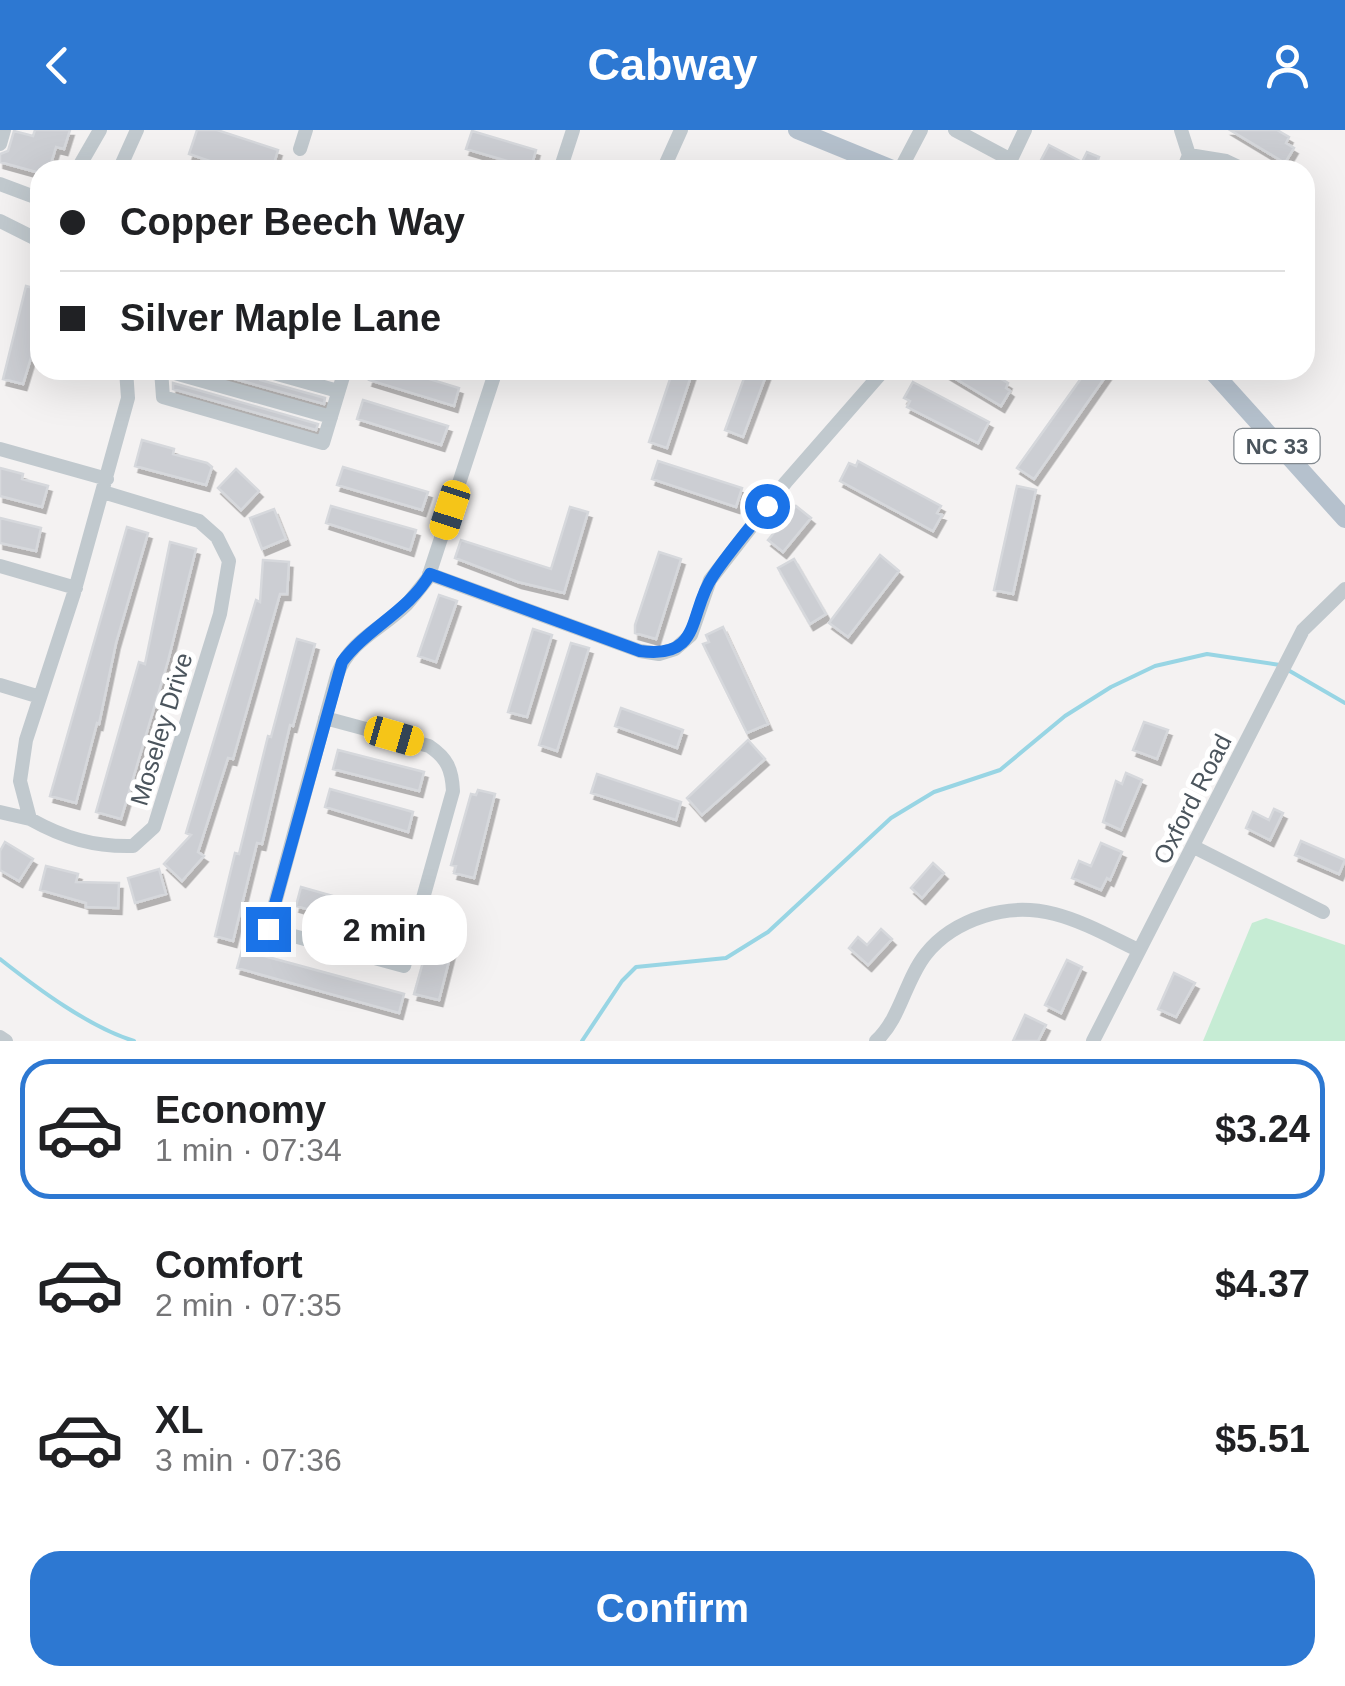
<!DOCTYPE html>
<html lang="en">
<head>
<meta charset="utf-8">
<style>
  :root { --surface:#fff; --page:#f2f2f2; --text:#202124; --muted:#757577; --line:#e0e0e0; --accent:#2d78d2 }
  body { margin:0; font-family:Helvetica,sans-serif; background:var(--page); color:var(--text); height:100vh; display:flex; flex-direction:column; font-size:38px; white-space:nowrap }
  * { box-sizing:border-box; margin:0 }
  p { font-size:32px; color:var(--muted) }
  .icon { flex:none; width:55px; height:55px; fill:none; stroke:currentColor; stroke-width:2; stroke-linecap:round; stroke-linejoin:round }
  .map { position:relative; height:911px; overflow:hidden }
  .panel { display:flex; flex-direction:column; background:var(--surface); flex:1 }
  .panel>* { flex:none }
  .top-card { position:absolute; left:30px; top:30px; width:1285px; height:220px; border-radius:30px; box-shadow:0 10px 40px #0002; display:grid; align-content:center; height:220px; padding:0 30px; background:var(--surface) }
  .end { position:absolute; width:45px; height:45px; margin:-22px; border:12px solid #1a73e8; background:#fff; box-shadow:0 0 0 5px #fff }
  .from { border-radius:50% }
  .bubble { position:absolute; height:70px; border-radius:30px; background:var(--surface); box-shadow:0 10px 40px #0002; font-size:32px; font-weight:700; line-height:70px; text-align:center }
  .car { position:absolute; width:30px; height:60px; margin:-30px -15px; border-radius:12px; box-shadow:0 0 8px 2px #0007; background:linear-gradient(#f5c518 24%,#345 0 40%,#f5c518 0 76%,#345 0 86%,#f5c518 0) }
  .top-card b { display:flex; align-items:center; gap:35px; height:95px; font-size:38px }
  .top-card b+b { border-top:2px solid var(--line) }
  .top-card i { width:25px; height:25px; background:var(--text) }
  ul { padding:18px 0 0; list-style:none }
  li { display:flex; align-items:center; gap:30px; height:140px; margin:0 20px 15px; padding:0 10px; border:5px solid transparent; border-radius:30px }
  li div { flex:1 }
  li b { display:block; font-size:38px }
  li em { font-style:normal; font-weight:700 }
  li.current { border-color:var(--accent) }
  li>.icon { width:90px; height:90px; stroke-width:1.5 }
  .cta { display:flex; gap:20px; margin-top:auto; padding:20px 30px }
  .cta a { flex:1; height:115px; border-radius:30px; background:var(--accent); color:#fff; font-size:40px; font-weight:700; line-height:115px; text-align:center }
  header { display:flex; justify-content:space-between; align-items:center; height:130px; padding:0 30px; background:var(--accent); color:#fff; font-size:45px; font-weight:700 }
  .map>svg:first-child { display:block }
  .green { fill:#c6ecd4 }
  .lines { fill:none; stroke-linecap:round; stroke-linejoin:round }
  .stream { stroke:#98d5e4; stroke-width:4 }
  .building { fill:#ccced3; stroke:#d6d8dc; stroke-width:2.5; filter:url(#shadow) }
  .minor { stroke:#c1c9ce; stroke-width:14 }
  .major { stroke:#b5c1cd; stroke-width:18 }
  .route { stroke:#1a73e8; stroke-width:12 }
  .labels { text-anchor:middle; stroke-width:10; stroke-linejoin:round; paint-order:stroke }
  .shield { fill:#fff; stroke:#81888e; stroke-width:2.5 }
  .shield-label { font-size:22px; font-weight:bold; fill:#4b555d }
  .street-label { font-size:25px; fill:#4b555d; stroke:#fff }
</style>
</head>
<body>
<header><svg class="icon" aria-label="back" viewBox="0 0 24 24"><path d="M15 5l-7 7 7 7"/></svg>Cabway<svg class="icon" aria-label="person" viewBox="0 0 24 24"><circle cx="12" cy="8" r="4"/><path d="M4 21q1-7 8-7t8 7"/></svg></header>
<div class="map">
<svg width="1345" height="911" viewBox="0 0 1345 911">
  <defs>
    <filter id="shadow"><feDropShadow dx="3.5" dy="6" stdDeviation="0" flood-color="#0004"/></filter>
  </defs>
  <rect width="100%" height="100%" fill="#f4f2f2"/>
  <path class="green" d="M1266 788 1345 815V911H1203L1252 793Z"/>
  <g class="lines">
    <path class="stream" d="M1288 540 1345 573
      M0 829C38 859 89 897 134 911
      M582 911 622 851 636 837 726 828 768 802 891 688 934 662 1000 640 1065 586 1111 557 1155 536 1207 524 1280 535"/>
  </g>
  <path class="building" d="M35 0H70L64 19 56 17 49 40H40V43L0 32V24L8 21 14 1 33 6Z
    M197 0H217L278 20 272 40H236L189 24Z
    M1230 0H1277L1289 7 1286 13 1294 18 1285 33Z
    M472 1 536 20 531 38 466 19Z
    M1049 15 1082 32 1087 22 1099 27 1095 38 1098 40H1057L1040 32Z
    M26 156 40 160V198L23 254 3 249Z
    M203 240H253L260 250 325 268 324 274Z
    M372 240H400L459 258 454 276 369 250Z
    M673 240H693L667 318 649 312Z
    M747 240H768L743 307 725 300Z
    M941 240H986L1008 253 1006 258 1010 261 1001 276Z
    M1087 240H1110L1034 349 1017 338Z
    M913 252 989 292 978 313 907 277 910 271 904 268Z
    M173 253 318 294 316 300 173 259Z
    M363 270 448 296 441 315 357 289Z
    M142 310 174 319 173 324 207 333 212 337 206 355 135 336Z
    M658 331 742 358 736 377 652 349Z
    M858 331 941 376 937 383 942 385 933 401 840 351 849 333 856 336Z
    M343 337 428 362 422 380 337 355Z
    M0 338 23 344 22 349 48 356 42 377 0 366Z
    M236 339 259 361 241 380 218 358Z
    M1017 356 1036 360 1013 464 994 460Z
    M331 376 416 400 410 420 326 393Z
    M796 376 811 388 783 422 768 410Z
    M570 377 588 382 564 463 518 452 455 428 461 410 551 439Z
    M274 379 286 409 262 419 250 388Z
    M0 388 41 398 36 421 0 413Z
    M127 397 148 403 116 513 99 594 97 593 76 673 50 666Z
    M170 412 196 419 168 531 121 689 96 682 139 532 145 534Z
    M659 422 681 429 656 509 635 503V495Z
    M880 425 899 441 848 507 829 493Z
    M794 429 826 484 810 494 778 438Z
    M263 430 289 432 287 464H280L233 629 228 628 198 722 204 726 182 751 164 734 191 705 186 703 256 470 260 472Z
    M439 465 457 471 436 532 418 526Z
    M723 497 768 594 747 603 703 514 709 512 706 505Z
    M533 499 552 505 527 587 508 582Z
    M297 509 315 514 293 596 290 595 262 714 257 713 233 811 215 806 235 723 239 724 268 606 271 607Z
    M571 513 589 518 557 621 539 615Z
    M621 578 683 600 677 618 615 596Z
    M1144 592 1168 600 1157 629 1133 620Z
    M748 610 765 629 702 685 687 668Z
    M338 620 424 642 419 661 333 639Z
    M1126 643 1142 650 1121 700 1103 692 1116 651 1122 654Z
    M597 644 681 672 676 690 591 663Z
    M330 659 413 682 408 702 325 677Z
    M478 660 495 664 474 748 454 743 456 736 451 735 471 664 476 665Z
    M1274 679 1283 683 1270 710 1246 698 1253 682 1269 690Z
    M1301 711 1345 730 1339 744 1295 725Z
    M5 712 33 729 19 751 0 740V721Z
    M1101 713 1122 722 1110 750 1107 748 1101 760 1072 748 1079 731 1091 736Z
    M933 733 944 743 922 768 911 758Z
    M46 736 78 744 76 752 119 753 118 778 86 777V773L40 760Z
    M159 739 166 764 135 773 128 748Z
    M301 757 386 781 381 801 296 776Z
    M881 799 892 809 868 835 849 818 858 807 867 815Z
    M437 802 455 807 439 870 414 864 430 807 435 808Z
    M242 820 404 864 399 883 237 838Z
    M1067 830 1082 837 1061 883 1045 875Z
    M1174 843 1195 853 1176 887 1158 879Z
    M1025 885 1046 895 1038 911H1013Z"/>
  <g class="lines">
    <path class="minor" d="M955 0 1011 30
      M1181 0 1189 25 1183 40
      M0 14 4 0
      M300 19 306 0
      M1189 25 1226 31 1245 40
      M77 40 100 0
      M119 40 137 0
      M560 40 573 0
      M663 40 681 0
      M900 40 921 0
      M1006 40 1025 0
      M0 54 40 69
      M0 91 40 111
      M161 240 163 267 323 313 345 240
      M164 240 331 287
      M263 240 338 261
      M0 319 107 349
      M103 362 199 391 217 407 229 431 220 484 154 697 133 716C94 717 64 708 30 689L20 651 26 610 74 463 128 268 126 240
      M0 436 76 458
      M429 444 640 521 659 524 675 519 691 505 710 450 786 352 884 240
      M0 555 40 567
      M325 588 429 616C447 628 452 639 453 661L404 836 268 799 337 545C350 510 382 499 407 474 414 466 421 457 428 448L496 240
      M0 682 30 689
      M1194 717 1323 782
      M0 907 6 911
      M876 911C901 888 905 850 926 824 941 805 962 793 984 786 1042 767 1086 795 1138 820
      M1093 911 1303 500 1345 459"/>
    <path class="major" d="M797 0 895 40
      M1211 240 1345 389"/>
  </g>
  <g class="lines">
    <path class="route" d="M268 799 342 532C367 498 409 481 430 444L640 521C703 530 688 482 713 446 729 422 749 399 767 376"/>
  </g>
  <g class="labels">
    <rect class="shield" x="1234.5" y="299" width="85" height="34" rx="8"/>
    <g class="shield-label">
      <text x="1277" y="324">NC 33</text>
    </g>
    <g class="street-label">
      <text transform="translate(161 599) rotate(-73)" y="9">Moseley Drive</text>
      <text transform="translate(1192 669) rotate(-63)" y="9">Oxford Road</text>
    </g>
  </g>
</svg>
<i class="end from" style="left:767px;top:376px"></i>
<i class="end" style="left:268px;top:799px"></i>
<div class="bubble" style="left:302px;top:765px;width:165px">2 min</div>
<i class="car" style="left:450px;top:380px;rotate:198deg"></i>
<i class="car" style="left:394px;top:606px;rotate:106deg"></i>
<div class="top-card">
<b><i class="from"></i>Copper Beech Way</b>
<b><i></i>Silver Maple Lane</b>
</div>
</div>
<section class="panel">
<ul>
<li class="current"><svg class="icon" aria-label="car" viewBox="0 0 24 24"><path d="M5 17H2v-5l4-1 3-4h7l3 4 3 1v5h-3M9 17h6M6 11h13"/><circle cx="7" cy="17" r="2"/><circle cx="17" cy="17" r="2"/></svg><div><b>Economy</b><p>1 min · 07:34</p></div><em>$3.24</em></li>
<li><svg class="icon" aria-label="car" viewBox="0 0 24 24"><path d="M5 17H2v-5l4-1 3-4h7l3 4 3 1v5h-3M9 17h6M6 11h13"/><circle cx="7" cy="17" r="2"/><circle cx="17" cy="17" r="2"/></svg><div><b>Comfort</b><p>2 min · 07:35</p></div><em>$4.37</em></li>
<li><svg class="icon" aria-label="car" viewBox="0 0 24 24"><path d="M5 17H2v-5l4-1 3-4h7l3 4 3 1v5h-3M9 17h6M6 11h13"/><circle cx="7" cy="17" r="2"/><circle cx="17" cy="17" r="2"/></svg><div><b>XL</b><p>3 min · 07:36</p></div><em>$5.51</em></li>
</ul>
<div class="cta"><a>Confirm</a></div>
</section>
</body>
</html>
